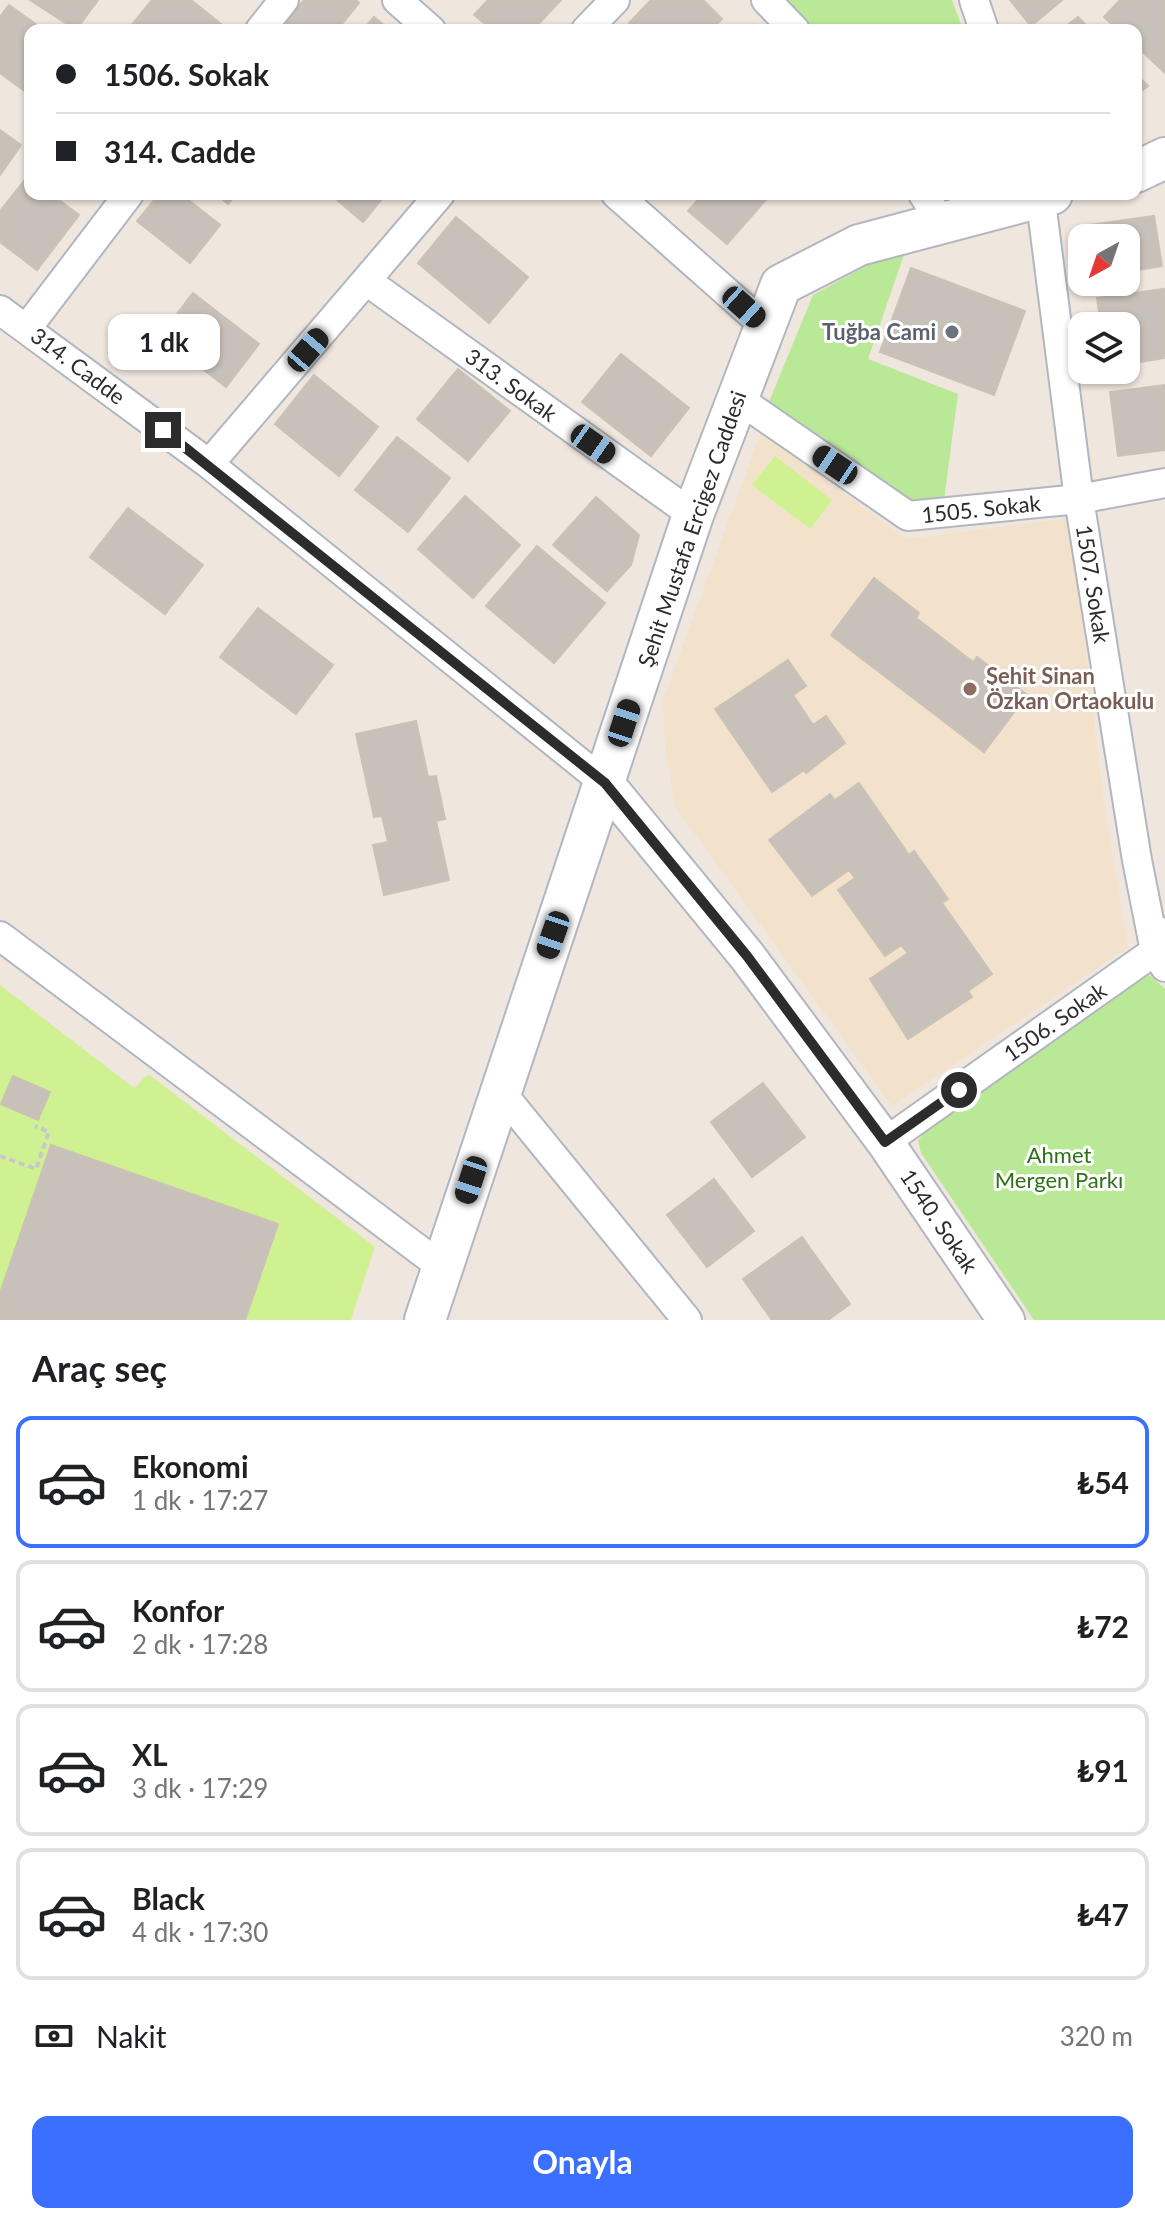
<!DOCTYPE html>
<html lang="tr">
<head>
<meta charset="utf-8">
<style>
  :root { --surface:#fff; --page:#f2f2f2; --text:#202124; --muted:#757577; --line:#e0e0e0; --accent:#3b6fff }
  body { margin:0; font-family:Lato,sans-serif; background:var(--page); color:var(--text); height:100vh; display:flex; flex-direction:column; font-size:30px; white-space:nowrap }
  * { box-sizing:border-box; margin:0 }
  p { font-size:26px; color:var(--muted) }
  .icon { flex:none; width:44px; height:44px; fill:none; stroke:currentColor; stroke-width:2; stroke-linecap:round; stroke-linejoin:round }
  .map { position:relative; height:1320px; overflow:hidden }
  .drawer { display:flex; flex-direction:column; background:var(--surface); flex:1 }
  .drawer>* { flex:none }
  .guide { position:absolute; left:24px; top:24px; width:1118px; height:176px; border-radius:16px; box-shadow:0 2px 6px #0004; display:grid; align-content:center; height:176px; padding:0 32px; background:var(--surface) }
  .needle { width:52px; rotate:220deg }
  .fabs { position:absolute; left:1068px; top:224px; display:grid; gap:16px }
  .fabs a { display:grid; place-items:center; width:72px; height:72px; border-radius:16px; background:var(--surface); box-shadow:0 2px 6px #0004; font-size:40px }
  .end { position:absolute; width:36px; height:36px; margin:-18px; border:10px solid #2c2c2c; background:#fff; box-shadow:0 0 0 4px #fff }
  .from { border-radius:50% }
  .bubble { position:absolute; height:56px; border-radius:16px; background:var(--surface); box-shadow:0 2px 6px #0004; font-size:26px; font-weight:700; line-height:56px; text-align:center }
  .car { position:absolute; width:24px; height:48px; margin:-24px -12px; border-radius:10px; box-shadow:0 0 6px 2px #0007; background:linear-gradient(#222 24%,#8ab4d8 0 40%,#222 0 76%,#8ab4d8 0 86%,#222 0) }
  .guide b { display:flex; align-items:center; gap:28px; height:76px; font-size:30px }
  .guide b+b { border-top:2px solid var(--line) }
  .guide i { width:20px; height:20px; background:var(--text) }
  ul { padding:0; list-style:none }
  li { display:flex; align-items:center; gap:24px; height:132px; margin:0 16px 12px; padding:0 16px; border:4px solid var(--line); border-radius:16px }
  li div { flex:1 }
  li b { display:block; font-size:30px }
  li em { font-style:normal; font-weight:700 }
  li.current { border-color:var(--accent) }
  li>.icon { width:72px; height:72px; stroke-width:1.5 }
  h2 { padding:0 32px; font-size:36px; line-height:96px }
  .pay { display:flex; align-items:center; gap:20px; height:88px; padding:0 32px; font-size:30px }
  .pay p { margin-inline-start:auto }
  .cta { display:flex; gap:16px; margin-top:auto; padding:16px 32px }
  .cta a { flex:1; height:92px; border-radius:16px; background:var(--accent); color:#fff; font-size:32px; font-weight:700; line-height:92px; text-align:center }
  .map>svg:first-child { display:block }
  .education { fill:#f2e2cc }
  .green { fill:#b9e997 }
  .pitch { fill:#d0f192 }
  .building { fill:#c7c1b9; stroke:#cbc2b7; stroke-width:2 }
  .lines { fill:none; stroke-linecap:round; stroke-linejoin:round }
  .minor-casing { stroke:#b2b6c1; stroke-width:32 }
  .tertiary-casing { stroke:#b2b6c1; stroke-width:40 }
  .secondary-casing { stroke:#b2b6c1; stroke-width:44 }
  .path { stroke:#c8c8c8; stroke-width:4; stroke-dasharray:6 4; stroke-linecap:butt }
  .minor { stroke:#fff; stroke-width:28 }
  .tertiary { stroke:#fff; stroke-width:36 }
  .secondary { stroke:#fff; stroke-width:40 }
  .route { stroke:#2c2c2c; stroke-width:10 }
  .worship-dot { fill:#6b7280; stroke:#fff; stroke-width:3 }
  .education-dot { fill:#8d6e63; stroke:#fff; stroke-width:3 }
  .labels { text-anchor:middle; stroke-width:6; stroke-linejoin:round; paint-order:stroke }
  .worship-label { font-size:22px; font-weight:bold; fill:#5b616d; stroke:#fff; text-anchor:end }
  .street-label { font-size:22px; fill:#2c2c2c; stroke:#fff }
  .education-label { font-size:22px; font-weight:bold; fill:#785e54; stroke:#fff; text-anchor:start }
  .park-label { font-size:22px; fill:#2f7115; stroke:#fff }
</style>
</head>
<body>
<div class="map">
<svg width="1165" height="1320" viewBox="0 0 1165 1320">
  <rect width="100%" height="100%" fill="#efe6de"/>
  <path class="education" d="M761 432 906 539 1071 518 1102 791 1128 947 892 1106 676 808 665 750 663 700Z"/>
  <path class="green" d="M779 0H952L963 30H810Z
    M905 252 868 359 958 394 944 500 912 506 766 409 813 295 875 261Z
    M1150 975 1165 989V1320H1034L921 1153 918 1141 926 1130 1138 980Z"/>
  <path class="pitch" d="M775 456 832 500 810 529 752 485Z
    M0 985 134 1088 148 1074 375 1247 351 1320H0Z"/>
  <path class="building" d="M30 0H98L76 30Z
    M152 0H191L221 24 217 30H133L130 27Z
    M304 0H356L359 3 337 30H280Z
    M488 0H561L533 30H493L474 15Z
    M651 0H703L722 19 711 30H636L629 23Z
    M1010 0H1062L1031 26Z
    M1120 0H1165V73L1136 46V30H1118L1104 17Z
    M9 5 44 30H30V95L0 73V17Z
    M374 17 390 30H363Z
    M1078 17 1091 30H1061Z
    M1136 74 1148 86 1136 95Z
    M0 130 21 145 0 175Z
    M28 176 30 194H51L79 215 37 270 0 242V211Z
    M159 194H181L220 225 190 263 137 221Z
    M216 194H236L228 204Z
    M330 194H386L363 222Z
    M703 194H771L727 244 688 211Z
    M1154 216 1162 266 1126 272V238H1084L1082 226Z
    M456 217 528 277 489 323 418 263Z
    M911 268 1025 311 994 395 880 352Z
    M1164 289 1165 358 1126 364V326H1101L1097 298Z
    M193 293 259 344 226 387 160 336Z
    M621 354 689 408 651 456 582 402Z
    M458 369 510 411 468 461 417 419Z
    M314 375 378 427 339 476 275 424Z
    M1165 385V450L1118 456 1110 392Z
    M397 437 450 478 408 532 355 490Z
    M465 496 520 545 473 598 418 549Z
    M596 497 639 535 631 565 607 591 553 545Z
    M128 508 203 565 165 614 90 557Z
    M537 546 605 603 554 663 486 606Z
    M874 578 919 613 916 618 973 662 977 657 1027 695 984 752 831 635Z
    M258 608 333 665 296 714 220 657Z
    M788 660 806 686 793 695 813 725 826 716 845 743 806 773 804 770 772 792 715 709Z
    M416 721 428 777 436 776 445 819 436 821 449 880 384 895 373 845 388 842 382 816 374 817 356 734Z
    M859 783 909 855 914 851 948 899 942 903 992 974 968 991 972 997 908 1039 870 979 908 953 901 945 885 956 838 890 855 878 849 870 812 896 769 840 830 794 835 800Z
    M13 1076 50 1092 38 1120 1 1104Z
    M763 1083 805 1137 752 1177 711 1122Z
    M51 1145 278 1224 245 1320H0V1293Z
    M714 1179 754 1231 707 1267 667 1215Z
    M802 1237 850 1304 828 1320H772L743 1279Z"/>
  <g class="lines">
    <defs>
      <path id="minor" d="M397 0 431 30
        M766 0 795 30
        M974 0 984 30
        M260 30 284 0
        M586 30 615 0
        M616 194 765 326
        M923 194 942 223
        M1040 194 1079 499 1137 860 1155 951 1165 967
        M368 282 693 515
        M0 310 209 464 605 783
        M27 328 129 194
        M737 398 908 516 1079 499 1165 483
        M209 464 440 194
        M0 936 442 1267
        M501 1092 687 1320
        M885 1142 1155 951 1161 932"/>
      <path id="tertiary" d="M605 783 747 956 885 1142 1006 1320"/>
      <path id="secondary" d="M1136 172 1165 158
        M425 1320 693 515 781 285 859 245 1052 194"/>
    </defs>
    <use href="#minor" class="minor-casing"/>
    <use href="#tertiary" class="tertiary-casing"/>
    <use href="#secondary" class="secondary-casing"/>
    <path class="path" d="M0 1156 36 1169 49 1132 35 1126"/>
    <use href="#minor" class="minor"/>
    <use href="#tertiary" class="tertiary"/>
    <use href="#secondary" class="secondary"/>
  </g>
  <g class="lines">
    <path class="route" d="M163 430 605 783 747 956 885 1142 959 1090"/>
  </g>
  <circle class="worship-dot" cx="952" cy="332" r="8"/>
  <circle class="education-dot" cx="970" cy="689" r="8"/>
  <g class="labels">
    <g class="worship-label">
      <text x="936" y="340">Tuğba Cami</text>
    </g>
    <g class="street-label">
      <text transform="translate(78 366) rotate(37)" y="8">314. Cadde</text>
      <text transform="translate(511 385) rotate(36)" y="8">313. Sokak</text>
      <text transform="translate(981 509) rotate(-6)" y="8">1505. Sokak</text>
      <text transform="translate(692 529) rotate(-71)" y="8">Şehit Mustafa Ercigez Caddesi</text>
      <text transform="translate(1093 584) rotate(81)" y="8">1507. Sokak</text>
      <text transform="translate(1055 1022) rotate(-35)" y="8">1506. Sokak</text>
      <text transform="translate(939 1221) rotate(56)" y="8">1540. Sokak</text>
    </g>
    <g class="education-label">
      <text x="986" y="684">Şehit Sinan<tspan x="986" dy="25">Özkan Ortaokulu</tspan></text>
    </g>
    <g class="park-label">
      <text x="1059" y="1163">Ahmet<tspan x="1059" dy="25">Mergen Parkı</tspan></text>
    </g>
  </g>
</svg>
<div class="fabs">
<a><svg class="needle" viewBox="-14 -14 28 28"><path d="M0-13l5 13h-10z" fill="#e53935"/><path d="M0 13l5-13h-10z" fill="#757577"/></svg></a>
<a><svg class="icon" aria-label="layers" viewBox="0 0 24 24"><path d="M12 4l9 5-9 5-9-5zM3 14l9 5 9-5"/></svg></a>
</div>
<i class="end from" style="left:959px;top:1090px"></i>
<i class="end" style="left:163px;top:430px"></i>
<div class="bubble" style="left:108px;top:314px;width:112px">1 dk</div>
<i class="car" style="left:744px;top:307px;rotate:132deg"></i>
<i class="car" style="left:308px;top:350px;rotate:41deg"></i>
<i class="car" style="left:593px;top:444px;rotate:125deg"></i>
<i class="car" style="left:835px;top:465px;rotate:304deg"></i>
<i class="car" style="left:624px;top:723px;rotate:18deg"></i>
<i class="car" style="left:553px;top:935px;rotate:199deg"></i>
<i class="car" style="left:471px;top:1180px;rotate:198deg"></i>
<div class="guide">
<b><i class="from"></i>1506. Sokak</b>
<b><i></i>314. Cadde</b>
</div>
</div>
<section class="drawer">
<h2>Araç seç</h2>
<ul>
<li class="current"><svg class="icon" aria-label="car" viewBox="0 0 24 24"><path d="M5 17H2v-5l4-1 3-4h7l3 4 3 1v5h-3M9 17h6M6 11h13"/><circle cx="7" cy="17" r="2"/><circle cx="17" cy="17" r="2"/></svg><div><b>Ekonomi</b><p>1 dk · 17:27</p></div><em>₺54</em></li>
<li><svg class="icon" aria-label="car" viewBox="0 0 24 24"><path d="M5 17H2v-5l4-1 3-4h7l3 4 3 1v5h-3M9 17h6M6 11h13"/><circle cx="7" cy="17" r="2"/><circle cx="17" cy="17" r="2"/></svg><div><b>Konfor</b><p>2 dk · 17:28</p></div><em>₺72</em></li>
<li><svg class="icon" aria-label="car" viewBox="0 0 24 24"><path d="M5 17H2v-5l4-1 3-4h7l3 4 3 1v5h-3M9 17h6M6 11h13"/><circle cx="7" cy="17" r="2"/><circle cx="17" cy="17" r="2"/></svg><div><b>XL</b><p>3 dk · 17:29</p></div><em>₺91</em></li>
<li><svg class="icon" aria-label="car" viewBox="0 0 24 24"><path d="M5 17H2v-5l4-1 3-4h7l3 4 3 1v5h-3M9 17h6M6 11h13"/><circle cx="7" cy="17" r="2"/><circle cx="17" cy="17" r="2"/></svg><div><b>Black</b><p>4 dk · 17:30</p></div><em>₺47</em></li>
</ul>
<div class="pay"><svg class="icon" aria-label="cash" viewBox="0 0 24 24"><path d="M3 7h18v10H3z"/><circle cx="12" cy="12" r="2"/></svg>Nakit<p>320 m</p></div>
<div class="cta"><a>Onayla</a></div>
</section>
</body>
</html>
